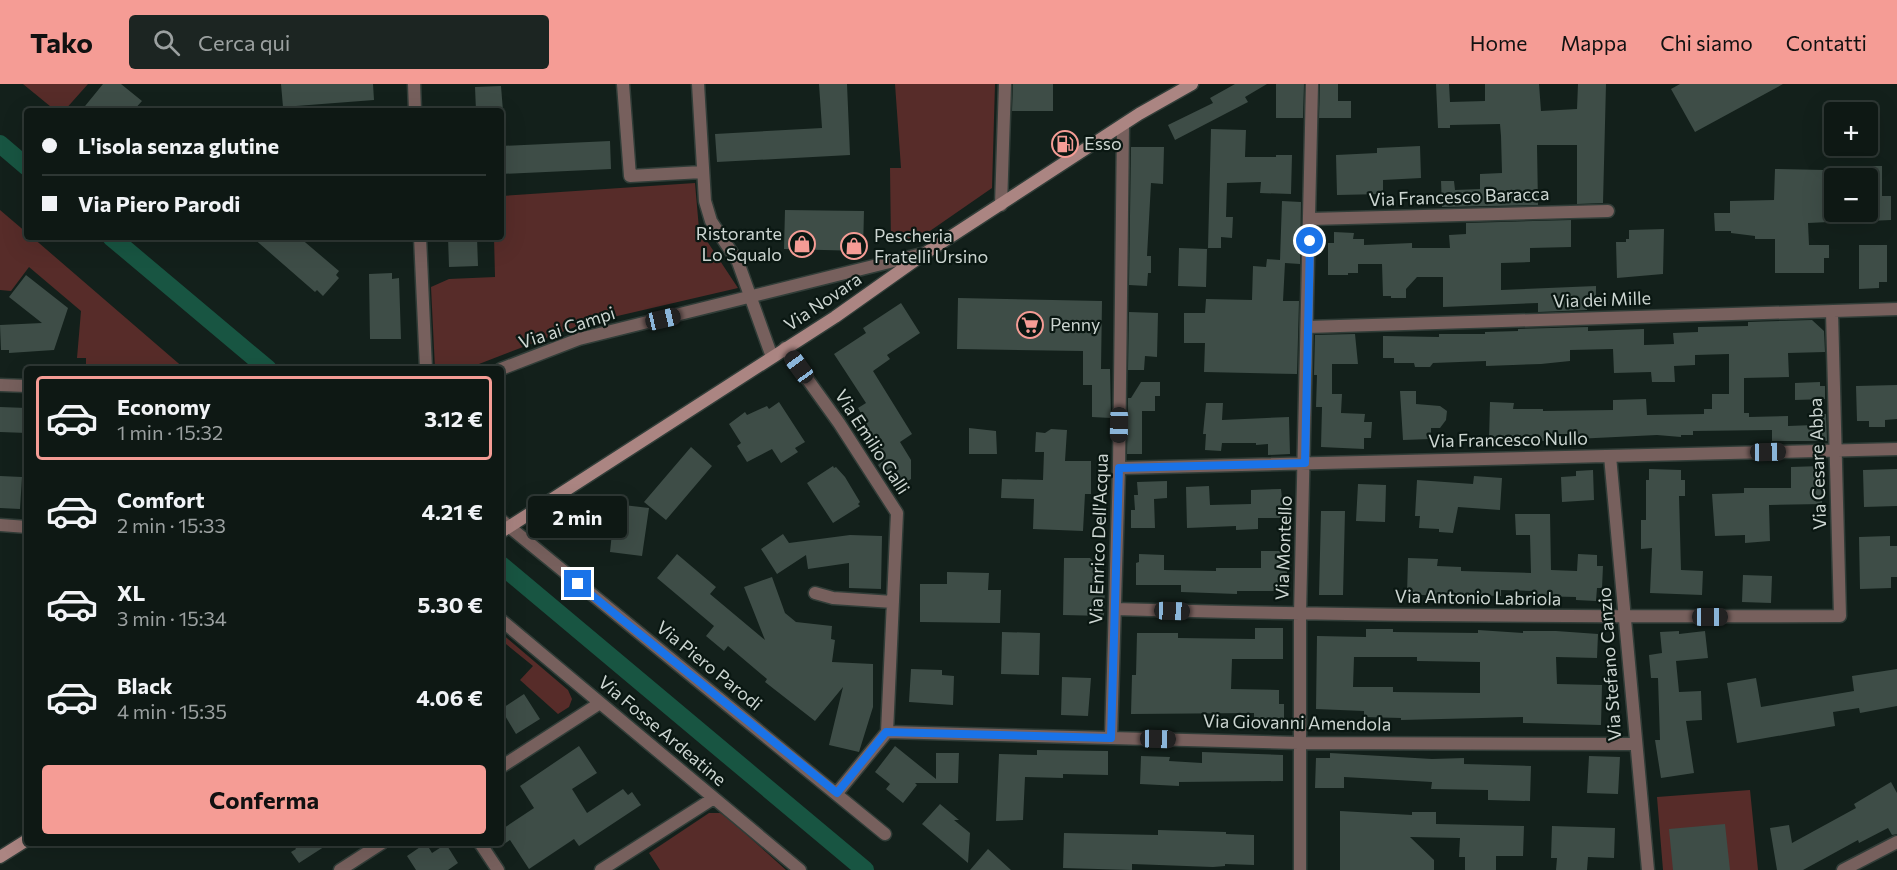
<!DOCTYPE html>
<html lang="it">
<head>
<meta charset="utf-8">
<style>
  :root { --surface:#0e1814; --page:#1c2522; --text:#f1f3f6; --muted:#9ba0a0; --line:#2e3734; --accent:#f59c95 }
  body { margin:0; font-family:Commissioner,sans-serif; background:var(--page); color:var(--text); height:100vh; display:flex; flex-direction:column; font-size:22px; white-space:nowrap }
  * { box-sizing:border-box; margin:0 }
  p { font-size:20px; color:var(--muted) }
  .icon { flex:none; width:33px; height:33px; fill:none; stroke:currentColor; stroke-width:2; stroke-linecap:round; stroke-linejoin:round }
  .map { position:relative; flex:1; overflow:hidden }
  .sheet { position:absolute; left:24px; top:282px; width:480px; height:480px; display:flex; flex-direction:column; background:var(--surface); border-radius:6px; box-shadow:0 6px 24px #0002,0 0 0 2px var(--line) }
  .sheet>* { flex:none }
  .banner { position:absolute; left:24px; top:24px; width:480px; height:132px; border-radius:6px; box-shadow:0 6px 24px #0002,0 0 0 2px var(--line); display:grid; align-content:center; height:132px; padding:0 18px; background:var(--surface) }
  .fabs { position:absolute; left:1824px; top:18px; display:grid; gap:12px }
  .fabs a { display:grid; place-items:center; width:54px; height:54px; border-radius:6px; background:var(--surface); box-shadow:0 6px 24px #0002,0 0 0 2px var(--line); font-size:30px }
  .end { position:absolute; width:27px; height:27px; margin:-14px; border:8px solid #1a73e8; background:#fff; box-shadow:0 0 0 3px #fff }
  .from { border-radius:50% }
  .bubble { position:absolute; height:42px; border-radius:6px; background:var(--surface); box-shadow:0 6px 24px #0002,0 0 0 2px var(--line); font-size:20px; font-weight:700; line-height:42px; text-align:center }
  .car { position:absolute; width:18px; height:36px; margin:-18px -9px; border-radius:8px; box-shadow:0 0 4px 2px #0007; background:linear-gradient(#222 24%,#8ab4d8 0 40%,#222 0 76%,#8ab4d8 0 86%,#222 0) }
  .banner b { display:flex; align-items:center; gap:21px; height:57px; font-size:22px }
  .banner b+b { border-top:2px solid var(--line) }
  .banner i { width:15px; height:15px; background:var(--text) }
  ul { padding:10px 0 0; list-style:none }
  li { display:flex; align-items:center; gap:18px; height:84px; margin:0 12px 9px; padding:0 6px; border:3px solid transparent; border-radius:6px }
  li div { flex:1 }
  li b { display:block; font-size:22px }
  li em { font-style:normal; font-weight:700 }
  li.active { border-color:var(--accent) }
  li>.icon { width:54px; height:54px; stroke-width:1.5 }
  .cta { display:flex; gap:12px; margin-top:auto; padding:12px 18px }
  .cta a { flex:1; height:69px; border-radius:6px; background:var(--accent); color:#111; font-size:24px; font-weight:700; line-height:69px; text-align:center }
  header { display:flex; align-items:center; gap:36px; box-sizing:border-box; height:84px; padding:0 30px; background:var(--accent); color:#111 }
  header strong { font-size:28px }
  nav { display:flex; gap:33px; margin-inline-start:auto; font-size:21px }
  .search { width:420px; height:54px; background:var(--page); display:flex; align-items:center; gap:15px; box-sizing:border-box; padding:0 21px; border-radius:6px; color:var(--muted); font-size:22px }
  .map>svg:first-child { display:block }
  .green { fill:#572c29 }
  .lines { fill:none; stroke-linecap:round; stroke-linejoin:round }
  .canal { stroke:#185542; stroke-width:18 }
  .building { fill:#3e4d47; fill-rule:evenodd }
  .street-casing { stroke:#313d38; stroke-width:15 }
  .secondary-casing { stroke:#313d38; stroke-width:15 }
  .street { stroke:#77605d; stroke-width:12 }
  .secondary { stroke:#ab8582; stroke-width:12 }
  .route { stroke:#1a73e8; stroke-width:8 }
  .labels { text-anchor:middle; stroke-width:4.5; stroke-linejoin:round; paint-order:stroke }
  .poi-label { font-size:18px; fill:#ccd5d1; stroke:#0a1712; text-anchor:start }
  .street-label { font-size:18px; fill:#ccd5d1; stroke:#0a1712 }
</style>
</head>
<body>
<header>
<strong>Tako</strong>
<div class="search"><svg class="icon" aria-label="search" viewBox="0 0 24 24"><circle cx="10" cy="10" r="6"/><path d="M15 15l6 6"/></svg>Cerca qui</div>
<nav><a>Home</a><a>Mappa</a><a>Chi siamo</a><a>Contatti</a></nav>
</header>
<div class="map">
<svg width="1897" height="786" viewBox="0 0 1897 786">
  <rect width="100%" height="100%" fill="#13201b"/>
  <path class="green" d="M23 0H88L64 27H56Z
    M895 0H995L992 104 914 158 891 159 890 84H901Z
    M695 99 699 145 738 204 583 240 466 285H435L431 203 449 195 495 193 494 153H501V112Z
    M0 126 27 149V153H32L185 285H86V274H77L81 227 29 183 11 207 0 206Z
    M501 549 568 606 572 615 569 623 558 630 520 596 533 582 501 556Z
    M1750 706 1758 786H1663L1657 713Z
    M709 729H720L728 734 786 786H660L649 769Z"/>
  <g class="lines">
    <path class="canal" d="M0 60 27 83
      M111 153 268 285
      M501 481 865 786"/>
  </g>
  <path class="building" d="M103 0H121L142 17 133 27H81Z
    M281 0H373L374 16 283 23Z
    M819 0H847L850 71 717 78 715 50 822 44Z
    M1013 0H1053V27H1012Z
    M1235 0H1267L1245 13 1248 18 1175 56 1168 41 1213 19 1210 14Z
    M1276 0H1304L1303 34H1276Z
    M1320 0H1338V17H1351V34H1319Z
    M1436 0H1449L1450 18 1485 17V0H1539L1541 27 1577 25 1578 0H1606L1603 119 1577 120V61H1537L1538 121 1442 123 1441 97H1454L1455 106 1480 105V90L1502 89 1501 52 1500 40 1450 41V44H1438Z
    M1680 0H1783L1695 48 1671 5Z
    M501 2 503 27H476L475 3Z
    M1868 32H1880V48L1868 49Z
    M1211 45 1246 46 1245 73H1276V71H1292L1291 110 1260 109 1261 98 1227 99 1226 133H1233L1232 154 1221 153V164H1208Z
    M610 57 611 85 501 90V62Z
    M1420 62 1421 94 1383 96V110L1337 111 1336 71 1377 69V64Z
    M1131 63H1164L1163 100 1151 99 1147 172H1151V189H1148L1147 202 1129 201Z
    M1868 82H1882V112H1891V136L1868 137Z
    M1775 85 1825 86V100H1830L1829 138 1808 139 1809 161H1829V174H1824V189H1775V155H1755V152L1731 149V147H1715L1714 129H1730V117L1774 116Z
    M1282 117 1301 118 1300 180 1285 179 1283 217H1299L1297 290 1204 288 1205 259H1184V229H1205L1206 215 1252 216 1253 182 1266 183 1267 175 1280 176Z
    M785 126 864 127 863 167 784 165Z
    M1571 136V163L1530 164V178L1501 179V206L1596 202V221H1587V226L1538 228V219L1443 223V193H1417L1406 205V214H1391V212H1383L1382 180H1358V189H1348V191H1328V159H1334V148L1354 149 1353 155H1364V161L1412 159V164H1450L1449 151 1466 150V139Z
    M1664 145 1663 190 1617 194 1616 158H1626V155H1629V146Z
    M252 153H299L339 187 336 191 339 194 323 212 317 206 315 208Z
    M448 153H477L478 182 449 183Z
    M1859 161H1887V198H1879V204L1859 205Z
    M1179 164 1207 165 1206 203 1178 202Z
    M392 189V195L399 194 401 255H370L369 190Z
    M26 191 68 224 54 266 9 269V266H1L0 241 42 239 9 213Z
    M958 214 1102 217 1101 285H1110L1111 334 1092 333V301H1083V267L957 265Z
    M901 219 920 249 887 271 890 275 873 287 912 350 900 358 911 376V395L894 405 878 381 883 377 861 342 866 338 858 324 866 319 834 270 866 249 863 244Z
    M1129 228 1158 229 1157 273 1145 272 1144 286H1128Z
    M1812 236 1824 247 1825 268 1788 269 1789 293 1744 294V329H1749V333L1788 332V342L1814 341V330H1826L1827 357H1772V346L1693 347V351H1681V353L1657 351 1575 355V350H1544V357L1489 356 1490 318 1514 319 1513 325H1543V327L1613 326V316L1646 315 1647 331 1704 330V325H1712V310H1729V270L1695 271V281L1674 282 1675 298H1652L1651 288 1614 289 1613 265 1570 266V277L1541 280 1486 282V277L1433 279 1430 283H1415L1414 279H1394V274H1383V252L1439 253V250H1485V248L1518 247V245L1588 243V247L1644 245V261L1674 260 1673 249 1698 248V243L1748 242V238Z
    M1355 250 1358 280H1332V310H1342L1341 329 1365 330 1364 338H1372L1371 354H1364V365L1321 363 1322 323H1316L1317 291H1314L1315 251Z
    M1141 298H1160V312H1155V327H1142V370H1127L1128 314H1131Z
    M1820 298V302H1825V315L1795 316V299Z
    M1897 301V335L1885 336V343H1869V337H1857L1856 302Z
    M1400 307H1416V320L1440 322 1447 327 1446 336 1440 344H1431V355L1403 356Z
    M779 318 805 358 795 364 798 368 781 379 772 365 747 378 737 362 741 359 729 340 745 328 747 331 767 322 769 325Z
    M1206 319H1223L1222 336 1289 333 1290 370 1268 371V360L1256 361V359H1222L1221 367 1205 366 1206 350H1203Z
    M0 323 27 324V349L0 348Z
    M969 344 996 347 997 370H969Z
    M1051 345 1067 346 1065 377H1091V410H1085L1083 447 1033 445 1034 415 1001 414 1002 395 1043 396 1044 368H1035L1036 348 1045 349Z
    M691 363 712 382 666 436 644 418Z
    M833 382 834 384 836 383 845 393 860 418 858 420 860 422 833 439 807 399Z
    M1822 382V420L1769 421 1770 457 1745 459V451L1715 452 1712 410 1744 409V404H1791V383Z
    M1649 385 1681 386V396H1685V412H1679L1681 486 1703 487 1702 511 1650 509 1652 464 1641 465V436H1646V396H1649Z
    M1897 385V422L1864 423 1863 386Z
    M1593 386 1594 416 1562 418 1561 393 1576 392V387Z
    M0 392 22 393 20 425 0 424Z
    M1474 392 1502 394 1500 426 1458 423 1453 449 1439 448V445L1419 444 1420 432H1415L1417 396 1473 400Z
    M1167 397V414L1154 415 1155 444H1131V426H1135L1134 411H1138L1137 398Z
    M1358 400 1386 401 1385 438 1356 437Z
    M1209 402 1210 421 1251 420V406L1281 405 1284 434H1258V445L1236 446V442L1187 444 1186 403Z
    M615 420 649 424 642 472 610 468Z
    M1321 427H1345L1343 511H1319Z
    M1515 430H1550L1551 486 1577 487 1578 470 1597 471V482H1603L1602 504H1597L1596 517 1576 516V513L1533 512V507L1501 506V512L1471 511V514L1407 510 1408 474 1438 475 1437 482 1461 483V487L1531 489 1530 451H1516Z
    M783 450 789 459 850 451 882 452 881 505 849 504V479L808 485 806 471 777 490 761 465Z
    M1890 452V462H1897V493H1891V504L1860 505 1859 453Z
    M1261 467H1287V507H1237V510L1181 508V501H1136V479L1139 478V470L1164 471V486L1216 487V484H1261Z
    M677 470 716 503 710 510 765 556 744 503 772 493 785 529 796 538 832 542 831 555 835 556 832 578 873 580V623L859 668 829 661 843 603 815 637 765 598 767 595 728 562 724 567 706 552 714 542 657 494Z
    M1064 474H1090L1099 483 1098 501H1105L1104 532 1063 531Z
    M947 488 989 489 988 506H1001L1000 539 920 538V500H947Z
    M1743 491 1772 492 1771 519 1742 518Z
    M1255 544H1283V575H1232L1231 605 1279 606V620H1284V634H1254V629L1131 630 1132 591H1136L1137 549H1178V554L1255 555Z
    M1366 545H1393V548L1478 549V546L1523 549V547H1556L1598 550 1597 574 1556 573 1557 600 1602 601 1601 641 1523 639V633L1401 636V634L1364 633V627L1316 625 1317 552 1366 553ZM1354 573H1417V577L1480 578V609L1393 608V603H1353Z
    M1679 547V550L1705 547 1708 574 1676 577 1679 608 1701 607 1702 636 1686 637 1694 689 1661 694 1655 656H1660L1658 594H1651L1649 571 1662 569 1660 548Z
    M1002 548 1040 549 1039 591 1001 590Z
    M911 585 942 586V591L954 592 953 621 909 618Z
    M1897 585V622L1860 629 1859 624 1833 628 1835 642 1737 659 1727 599 1756 594 1761 623 1854 607 1852 592Z
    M1062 593 1091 594 1088 632 1061 631Z
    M524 610 540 635 516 650 501 625Z
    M579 662 597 689 572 705 587 729 623 705 628 711 632 708 641 721 579 762 574 755 529 785 510 756 501 762V746L534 724 520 702Z
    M895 662 936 695V669H959L958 699H915L917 701 903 719 886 705 890 700 875 688Z
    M1037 666 1108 667V691L1063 690V694L1025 693 1023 736 996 737 999 670 1037 671Z
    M1202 668 1283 671V697L1179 698V702L1140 700 1141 672 1170 673 1169 677 1202 679Z
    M1330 669 1432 675 1464 674V680L1531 682 1530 717 1488 716V706L1431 705 1432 698 1344 693V704H1315L1316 674H1330Z
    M1589 672 1620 673 1618 710 1587 709Z
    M1891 698 1897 709V750L1892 751 1888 744 1859 759 1858 756 1803 786H1777L1770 744 1789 741 1792 759 1856 724 1854 720Z
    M940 720 959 736H954L970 749 968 779 922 740Z
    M1340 727 1412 731V728H1436V740L1524 742 1523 772H1496V786H1465V773H1459L1460 754 1410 753 1434 776V786H1340Z
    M1725 740 1730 786H1673L1669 745Z
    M1552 742 1615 744 1614 774 1588 773 1587 786H1556L1557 774H1551Z
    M1158 746 1226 748V750L1254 751V781L1225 780V782L1213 783 1132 780V786L1063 784 1064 749 1158 751Z
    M292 759H330L299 779 291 768 296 765Z
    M426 759 432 769 446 760 458 779 448 786H416L407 772Z
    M988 765 1011 786H970Z"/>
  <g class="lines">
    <defs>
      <path id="street" d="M414 0 415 27
        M623 0 630 92 702 88
        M698 0 705 117 711 137 738 178 772 273
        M1001 121 1005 0
        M1310 135 1608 127
        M420 153 426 285
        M1307 243 1897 225
        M785 264 839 339 897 429 887 648 837 709
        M501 285 579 255 922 170
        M0 301 27 302
        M1610 372 1648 786
        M1119 384 1897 365
        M501 436 885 750
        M0 441 27 443
        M815 509 833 514 893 518
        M1115 525C1357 532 1598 533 1840 532L1832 228
        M501 536 800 786
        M887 648 1299 659 1635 660
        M1111 654 1119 384 1123 41
        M501 683 600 619
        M480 759 498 786
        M340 786 382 759
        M601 786 714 714
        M1300 786V530L1312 0
        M1843 786 1897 758"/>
      <path id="secondary" d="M501 448 835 233 924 170 1139 30 1192 0
        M0 773 27 756"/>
    </defs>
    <use href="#street" class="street-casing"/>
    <use href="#secondary" class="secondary-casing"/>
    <use href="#street" class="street"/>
    <use href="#secondary" class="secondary"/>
  </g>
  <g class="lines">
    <path class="route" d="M578 500 837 709 886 648 1111 654 1119 384 1305 379 1310 157"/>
  </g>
  <defs>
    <symbol id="fuel-ring" viewBox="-11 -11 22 22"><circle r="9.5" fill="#0a1712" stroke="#f59c95" stroke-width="1.5"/><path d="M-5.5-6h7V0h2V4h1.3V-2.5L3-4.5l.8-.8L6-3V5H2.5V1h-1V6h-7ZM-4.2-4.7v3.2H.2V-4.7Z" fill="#f59c95"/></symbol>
    <symbol id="shop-ring" viewBox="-11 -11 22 22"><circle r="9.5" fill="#0a1712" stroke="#f59c95" stroke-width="1.5"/><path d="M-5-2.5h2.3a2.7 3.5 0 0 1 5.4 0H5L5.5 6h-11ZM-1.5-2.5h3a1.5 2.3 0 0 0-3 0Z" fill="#f59c95"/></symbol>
    <symbol id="supermarket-ring" viewBox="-11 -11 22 22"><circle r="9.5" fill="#0a1712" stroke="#f59c95" stroke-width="1.5"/><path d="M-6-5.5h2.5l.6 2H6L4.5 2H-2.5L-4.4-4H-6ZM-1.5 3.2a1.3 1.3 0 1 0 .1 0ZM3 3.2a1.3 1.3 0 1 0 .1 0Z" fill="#f59c95"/></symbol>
  </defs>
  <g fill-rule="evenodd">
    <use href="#fuel-ring" x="1050" y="45" width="30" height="30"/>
    <use href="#shop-ring" x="787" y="145" width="30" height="30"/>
    <use href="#shop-ring" x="839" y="147" width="30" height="30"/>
    <use href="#supermarket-ring" x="1015" y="226" width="30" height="30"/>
  </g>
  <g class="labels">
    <g class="poi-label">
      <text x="1084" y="66">Esso</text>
      <text x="782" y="156" text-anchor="end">Ristorante<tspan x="782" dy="21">Lo Squalo</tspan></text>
      <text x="874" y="158">Pescheria<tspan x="874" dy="21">Fratelli Ursino</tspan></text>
      <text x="1050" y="247">Penny</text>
    </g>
    <g class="street-label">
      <text transform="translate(1459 113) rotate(-2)" y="6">Via Francesco Baracca</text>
      <text transform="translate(1602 216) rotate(-2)" y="6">Via dei Mille</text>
      <text transform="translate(823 218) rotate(-34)" y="6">Via Novara</text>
      <text transform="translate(567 244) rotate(-18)" y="6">Via ai Campi</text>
      <text transform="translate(1508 356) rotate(-1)" y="6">Via Francesco Nullo</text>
      <text transform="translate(872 358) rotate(57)" y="6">Via Emilio Galli</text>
      <text transform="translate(1818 380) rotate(-92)" y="6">Via Cesare Abba</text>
      <text transform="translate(1099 455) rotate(-88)" y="6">Via Enrico Dell'Acqua</text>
      <text transform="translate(1284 464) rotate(-88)" y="6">Via Montello</text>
      <text transform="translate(1478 514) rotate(1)" y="6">Via Antonio Labriola</text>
      <text transform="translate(1610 580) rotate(-94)" y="6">Via Stefano Canzio</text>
      <text transform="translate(709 582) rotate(39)" y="6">Via Piero Parodi</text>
      <text transform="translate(1297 639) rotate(1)" y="6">Via Giovanni Amendola</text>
      <text transform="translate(662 647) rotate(40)" y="6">Via Fosse Ardeatine</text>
    </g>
  </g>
</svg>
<div class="fabs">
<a>+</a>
<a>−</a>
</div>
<i class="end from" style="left:1310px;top:157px"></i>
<i class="end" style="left:578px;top:500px"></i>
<div class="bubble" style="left:528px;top:412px;width:99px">2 min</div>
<i class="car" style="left:663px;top:235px;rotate:77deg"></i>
<i class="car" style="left:799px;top:283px;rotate:324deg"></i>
<i class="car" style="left:1119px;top:341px;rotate:181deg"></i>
<i class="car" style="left:1768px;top:368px;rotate:89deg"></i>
<i class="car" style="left:1172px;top:527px;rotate:92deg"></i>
<i class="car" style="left:1710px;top:533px;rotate:90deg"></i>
<i class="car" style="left:1158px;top:655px;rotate:91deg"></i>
<div class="banner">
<b><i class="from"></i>L'isola senza glutine</b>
<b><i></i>Via Piero Parodi</b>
</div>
<section class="sheet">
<ul>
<li class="active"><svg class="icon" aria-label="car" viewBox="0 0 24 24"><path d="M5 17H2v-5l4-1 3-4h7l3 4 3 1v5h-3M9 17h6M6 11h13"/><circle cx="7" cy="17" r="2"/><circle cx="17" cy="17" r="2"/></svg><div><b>Economy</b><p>1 min · 15:32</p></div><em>3.12 €</em></li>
<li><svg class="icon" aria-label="car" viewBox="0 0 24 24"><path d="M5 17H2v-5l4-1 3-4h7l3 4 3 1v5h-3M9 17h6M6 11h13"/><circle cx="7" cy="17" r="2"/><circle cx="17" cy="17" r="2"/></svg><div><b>Comfort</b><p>2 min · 15:33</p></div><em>4.21 €</em></li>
<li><svg class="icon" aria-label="car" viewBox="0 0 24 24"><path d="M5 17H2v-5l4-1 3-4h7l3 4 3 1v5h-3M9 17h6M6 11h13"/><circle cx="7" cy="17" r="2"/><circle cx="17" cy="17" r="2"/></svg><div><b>XL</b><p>3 min · 15:34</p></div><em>5.30 €</em></li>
<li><svg class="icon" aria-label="car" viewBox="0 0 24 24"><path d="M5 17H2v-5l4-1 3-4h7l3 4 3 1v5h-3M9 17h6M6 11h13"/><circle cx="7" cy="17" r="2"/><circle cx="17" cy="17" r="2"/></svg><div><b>Black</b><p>4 min · 15:35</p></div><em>4.06 €</em></li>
</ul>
<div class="cta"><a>Conferma</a></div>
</section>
</div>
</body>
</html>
